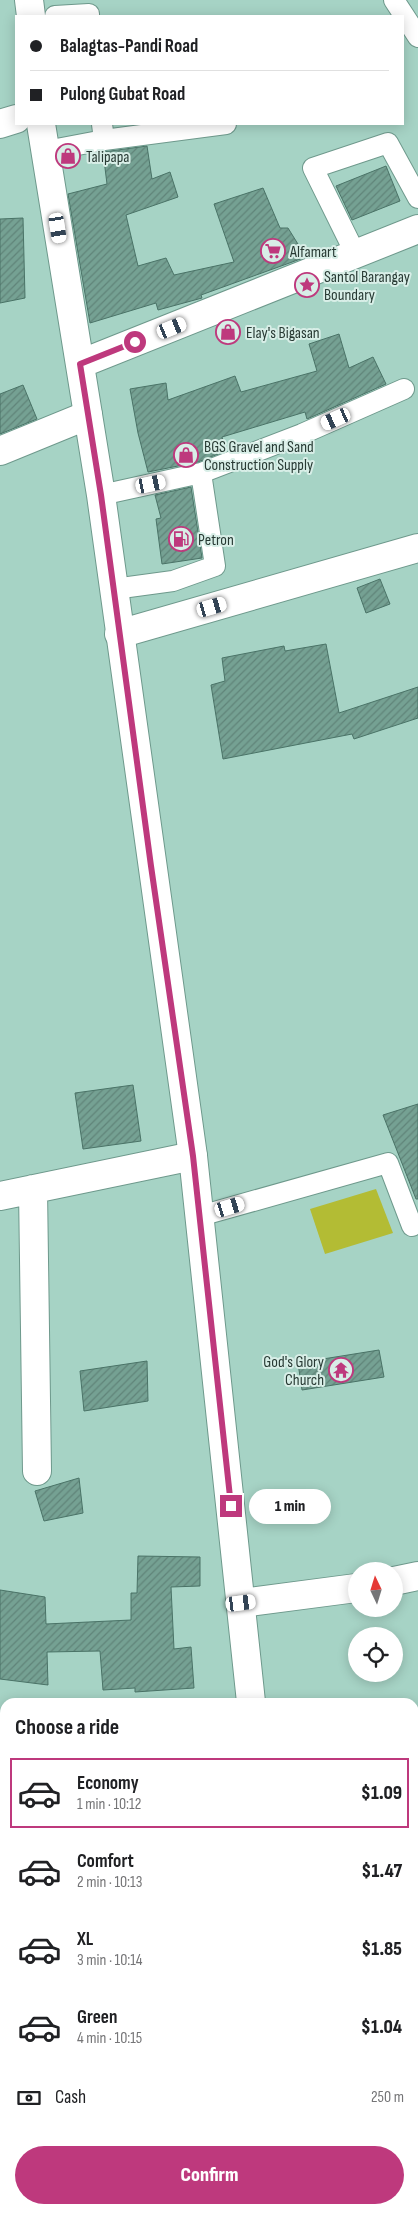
<!DOCTYPE html>
<html lang="en">
<head>
<meta charset="utf-8">
<style>
  :root { --surface:#fff; --page:#f2f2f2; --text:#202124; --muted:#757577; --line:#e0e0e0; --accent:#be397d }
  body { margin:0; font-family:"Sofia Sans Condensed",sans-serif; background:var(--page); color:var(--text); height:100vh; display:flex; flex-direction:column; font-size:19px; white-space:nowrap }
  * { box-sizing:border-box; margin:0 }
  p { font-size:16px; color:var(--muted) }
  .icon { flex:none; width:28px; height:28px; fill:none; stroke:currentColor; stroke-width:2; stroke-linecap:round; stroke-linejoin:round }
  .map { position:relative; flex:1; overflow:hidden }
  .sheet { position:absolute; left:0px; top:1698px; width:419px; height:516px; display:flex; flex-direction:column; background:var(--surface); border-radius:15px 15px 0 0; box-shadow:0 2px 12px #0003 }
  .sheet>* { flex:none }
  .top-card { position:absolute; left:15px; top:15px; width:389px; height:110px; border-radius:0px; box-shadow:0 2px 12px #0003; display:grid; align-content:center; height:110px; padding:0 15px; background:var(--surface) }
  .needle { width:32px; rotate:356deg }
  .buttons { position:absolute; left:348px; top:1562px; display:grid; gap:10px }
  .buttons a { display:grid; place-items:center; width:55px; height:55px; border-radius:50%; background:var(--surface); box-shadow:0 2px 12px #0003; font-size:25px }
  .end { position:absolute; width:22px; height:22px; margin:-11px; border:6px solid #be397d; background:#fff; box-shadow:0 0 0 2px #fff }
  .from { border-radius:50% }
  .bubble { position:absolute; height:35px; border-radius:18px; background:var(--surface); box-shadow:0 2px 12px #0003; font-size:16px; font-weight:800; line-height:35px; text-align:center }
  .car { position:absolute; width:15px; height:30px; margin:-15px -8px; border-radius:6px; box-shadow:0 0 4px 1px #0007; background:linear-gradient(#fff 24%,#345 0 40%,#fff 0 76%,#345 0 86%,#fff 0) }
  .top-card b { display:flex; align-items:center; gap:18px; height:48px; font-size:19px }
  .top-card b+b { border-top:1px solid var(--line) }
  .top-card i { width:12px; height:12px; background:var(--text) }
  ul { padding:0; list-style:none }
  li { display:flex; align-items:center; gap:15px; height:70px; margin:0 10px 8px; padding:0 5px; border:2px solid transparent; border-radius:0px }
  li div { flex:1 }
  li b { display:block; font-size:19px }
  li em { font-style:normal; font-weight:800 }
  li.current { border-color:var(--accent) }
  li>.icon { width:45px; height:45px; stroke-width:1.5 }
  h2 { padding:0 15px; font-size:22px; line-height:60px }
  .pay { display:flex; align-items:center; gap:12px; height:55px; padding:0 15px; font-size:19px }
  .pay p { margin-inline-start:auto }
  .button { display:flex; gap:10px; margin-top:auto; padding:10px 15px }
  .button a { flex:1; height:58px; border-radius:30px; background:var(--accent); color:#fff; font-size:20px; font-weight:800; line-height:58px; text-align:center }
  .map>svg:first-child { display:block }
  .pitch { fill:#b3bc34 }
  .building { fill:url(#building-hatch); stroke:#4a7367 }
  .lines { fill:none; stroke-linecap:round; stroke-linejoin:round }
  .lane-casing { stroke:#6e998c; stroke-width:22 }
  .street-casing { stroke:#6e998c; stroke-width:30 }
  .secondary-casing { stroke:#6e998c; stroke-width:30 }
  .lane { stroke:#fff; stroke-width:20 }
  .street { stroke:#fff; stroke-width:28 }
  .secondary { stroke:#fff; stroke-width:28 }
  .route { stroke:#be397d; stroke-width:6 }
  .labels { text-anchor:middle; stroke-width:4; stroke-linejoin:round; paint-order:stroke }
  .poi-label { font-size:16px; fill:#283a34; stroke:#d8eee7; text-anchor:start }
</style>
</head>
<body>
<div class="map">
<svg width="418" height="2213" viewBox="0 0 418 2213">
  <defs>
    <pattern id="building-hatch" width="6" height="6" patternUnits="userSpaceOnUse" patternTransform="scale(1.25)"><rect width="6" height="6" fill="#75a193"/><path d="M-1 1l2-2M0 6l6-6M5 7l2-2" fill="none" stroke="#608479"/></pattern>
  </defs>
  <rect width="100%" height="100%" fill="#a6d3c5"/>
  <path class="pitch" d="M376 1189 393 1233 325 1254 310 1209Z"/>
  <path class="building" d="M147 146 152 179 170 172 178 197 126 215 138 266 166 258 174 275 234 262 214 204 263 188 280 228H288L306 257 201 295 202 298 158 310 156 303 90 323 68 194 107 184 103 152Z
    M386 166 400 201 352 220 336 186Z
    M23 218 25 298 0 303V219Z
    M339 334 349 368 373 357 386 384 307 419 305 412 222 437 226 451 198 462 148 472 138 433 130 389 166 383 168 400 235 376 241 392 317 371 309 344Z
    M23 385 37 419 0 434V394Z
    M191 487 202 558 162 564 156 519 161 518 155 495Z
    M380 579 390 604 366 613 357 588Z
    M326 644 339 713 418 687V718L354 739 352 734 223 759 211 685 225 681 222 658 284 646 285 651Z
    M133 1085 141 1141 83 1149 75 1093Z
    M418 1104V1199H416L383 1115Z
    M379 1350 384 1377 302 1390 298 1363Z
    M147 1361 148 1401 84 1411 80 1371Z
    M79 1478 83 1513 44 1521 35 1491Z
    M138 1556 200 1557V1586L171 1587 174 1649 191 1647 194 1688 135 1692V1688L103 1690 100 1651 47 1652 48 1685 0 1679V1590L45 1597 46 1624 131 1620V1593H137Z"/>
  <g class="lines">
    <defs>
      <path id="lane" d="M394 0 418 37
        M55 16 89 14V16
        M102 124 104 140 226 124
        M46 151 104 140
        M356 255 313 168 388 143 418 198
        M101 495 201 473 302 434 404 389
        M114 589 173 581 215 566 201 473
        M200 1216 388 1163 412 1226
        M0 1907 5 1906
        M414 1942H418"/>
      <path id="street" d="M0 124 16 119
        M0 451 88 415
        M119 634 418 548
        M33 1189 37 1471
        M0 1196 193 1156
        M394 1581 418 1576
        M241 1603 356 1588"/>
      <path id="secondary" d="M29 0 31 16
        M41 124 101 495 193 1156 251 1702
        M80 364 418 229
        M305 2209V2213"/>
    </defs>
    <use href="#lane" class="lane-casing"/>
    <use href="#street" class="street-casing"/>
    <use href="#secondary" class="secondary-casing"/>
    <use href="#lane" class="lane"/>
    <use href="#street" class="street"/>
    <use href="#secondary" class="secondary"/>
  </g>
  <g class="lines">
    <path class="route" d="M135 342 80 364 101 495 151 866 193 1156 231 1506"/>
  </g>
  <defs>
    <symbol id="shop-ring" viewBox="-11 -11 22 22"><circle r="9.5" fill="#d8eee7" stroke="#be397d" stroke-width="1.5"/><path d="M-5-2.5h2.3a2.7 3.5 0 0 1 5.4 0H5L5.5 6h-11ZM-1.5-2.5h3a1.5 2.3 0 0 0-3 0Z" fill="#be397d"/></symbol>
    <symbol id="supermarket-ring" viewBox="-11 -11 22 22"><circle r="9.5" fill="#d8eee7" stroke="#be397d" stroke-width="1.5"/><path d="M-6-5.5h2.5l.6 2H6L4.5 2H-2.5L-4.4-4H-6ZM-1.5 3.2a1.3 1.3 0 1 0 .1 0ZM3 3.2a1.3 1.3 0 1 0 .1 0Z" fill="#be397d"/></symbol>
    <symbol id="sight-ring" viewBox="-11 -11 22 22"><circle r="9.5" fill="#d8eee7" stroke="#be397d" stroke-width="1.5"/><path d="M0-6L1.8-2.2L6-1.7L2.9 1.2L3.7 5.4L0 3.3L-3.7 5.4L-2.9 1.2L-6-1.7L-1.8-2.2Z" fill="#be397d"/></symbol>
    <symbol id="fuel-ring" viewBox="-11 -11 22 22"><circle r="9.5" fill="#d8eee7" stroke="#be397d" stroke-width="1.5"/><path d="M-5.5-6h7V0h2V4h1.3V-2.5L3-4.5l.8-.8L6-3V5H2.5V1h-1V6h-7ZM-4.2-4.7v3.2H.2V-4.7Z" fill="#be397d"/></symbol>
    <symbol id="temple-ring" viewBox="-11 -11 22 22"><circle r="9.5" fill="#d8eee7" stroke="#be397d" stroke-width="1.5"/><path d="M0-6L5-2H3V0L6.5 2.5H4V6H1.5V3h-3V6H-4V2.5H-6.5L-3 0V-2H-5Z" fill="#be397d"/></symbol>
  </defs>
  <g fill-rule="evenodd">
    <use href="#shop-ring" x="54" y="142" width="28" height="28"/>
    <use href="#supermarket-ring" x="259" y="237" width="28" height="28"/>
    <use href="#sight-ring" x="293" y="271" width="28" height="28"/>
    <use href="#shop-ring" x="214" y="318" width="28" height="28"/>
    <use href="#shop-ring" x="172" y="441" width="28" height="28"/>
    <use href="#fuel-ring" x="167" y="525" width="28" height="28"/>
    <use href="#temple-ring" x="327" y="1356" width="28" height="28"/>
  </g>
  <g class="labels">
    <g class="poi-label">
      <text x="86" y="162">Talipapa</text>
      <text x="290" y="257">Alfamart</text>
      <text x="324" y="282">Santol Barangay<tspan x="324" dy="18">Boundary</tspan></text>
      <text x="246" y="338">Elay's Bigasan</text>
      <text x="204" y="452">BGS Gravel and Sand<tspan x="204" dy="18">Construction Supply</tspan></text>
      <text x="198" y="545">Petron</text>
      <text x="324" y="1367" text-anchor="end">God's Glory<tspan x="324" dy="18">Church</tspan></text>
    </g>
  </g>
</svg>
<div class="buttons">
<a><svg class="needle" viewBox="-14 -14 28 28"><path d="M0-13l5 13h-10z" fill="#e53935"/><path d="M0 13l5-13h-10z" fill="#757577"/></svg></a>
<a><svg class="icon" aria-label="locate" viewBox="0 0 24 24"><circle cx="12" cy="12" r="6"/><path d="M12 2v4M12 18v4M2 12h4M18 12h4"/></svg></a>
</div>
<i class="end from" style="left:135px;top:342px"></i>
<i class="end" style="left:231px;top:1506px"></i>
<div class="bubble" style="left:249px;top:1489px;width:82px">1 min</div>
<i class="car" style="left:58px;top:228px;rotate:171deg"></i>
<i class="car" style="left:172px;top:328px;rotate:68deg"></i>
<i class="car" style="left:336px;top:419px;rotate:246deg"></i>
<i class="car" style="left:151px;top:484px;rotate:78deg"></i>
<i class="car" style="left:212px;top:607px;rotate:74deg"></i>
<i class="car" style="left:230px;top:1207px;rotate:73deg"></i>
<i class="car" style="left:241px;top:1603px;rotate:83deg"></i>
<div class="top-card">
<b><i class="from"></i>Balagtas-Pandi Road</b>
<b><i></i>Pulong Gubat Road</b>
</div>
<section class="sheet">
<h2>Choose a ride</h2>
<ul>
<li class="current"><svg class="icon" aria-label="car" viewBox="0 0 24 24"><path d="M5 17H2v-5l4-1 3-4h7l3 4 3 1v5h-3M9 17h6M6 11h13"/><circle cx="7" cy="17" r="2"/><circle cx="17" cy="17" r="2"/></svg><div><b>Economy</b><p>1 min · 10:12</p></div><em>$1.09</em></li>
<li><svg class="icon" aria-label="car" viewBox="0 0 24 24"><path d="M5 17H2v-5l4-1 3-4h7l3 4 3 1v5h-3M9 17h6M6 11h13"/><circle cx="7" cy="17" r="2"/><circle cx="17" cy="17" r="2"/></svg><div><b>Comfort</b><p>2 min · 10:13</p></div><em>$1.47</em></li>
<li><svg class="icon" aria-label="car" viewBox="0 0 24 24"><path d="M5 17H2v-5l4-1 3-4h7l3 4 3 1v5h-3M9 17h6M6 11h13"/><circle cx="7" cy="17" r="2"/><circle cx="17" cy="17" r="2"/></svg><div><b>XL</b><p>3 min · 10:14</p></div><em>$1.85</em></li>
<li><svg class="icon" aria-label="car" viewBox="0 0 24 24"><path d="M5 17H2v-5l4-1 3-4h7l3 4 3 1v5h-3M9 17h6M6 11h13"/><circle cx="7" cy="17" r="2"/><circle cx="17" cy="17" r="2"/></svg><div><b>Green</b><p>4 min · 10:15</p></div><em>$1.04</em></li>
</ul>
<div class="pay"><svg class="icon" aria-label="cash" viewBox="0 0 24 24"><path d="M3 7h18v10H3z"/><circle cx="12" cy="12" r="2"/></svg>Cash<p>250 m</p></div>
<div class="button"><a>Confirm</a></div>
</section>
</div>
</body>
</html>
